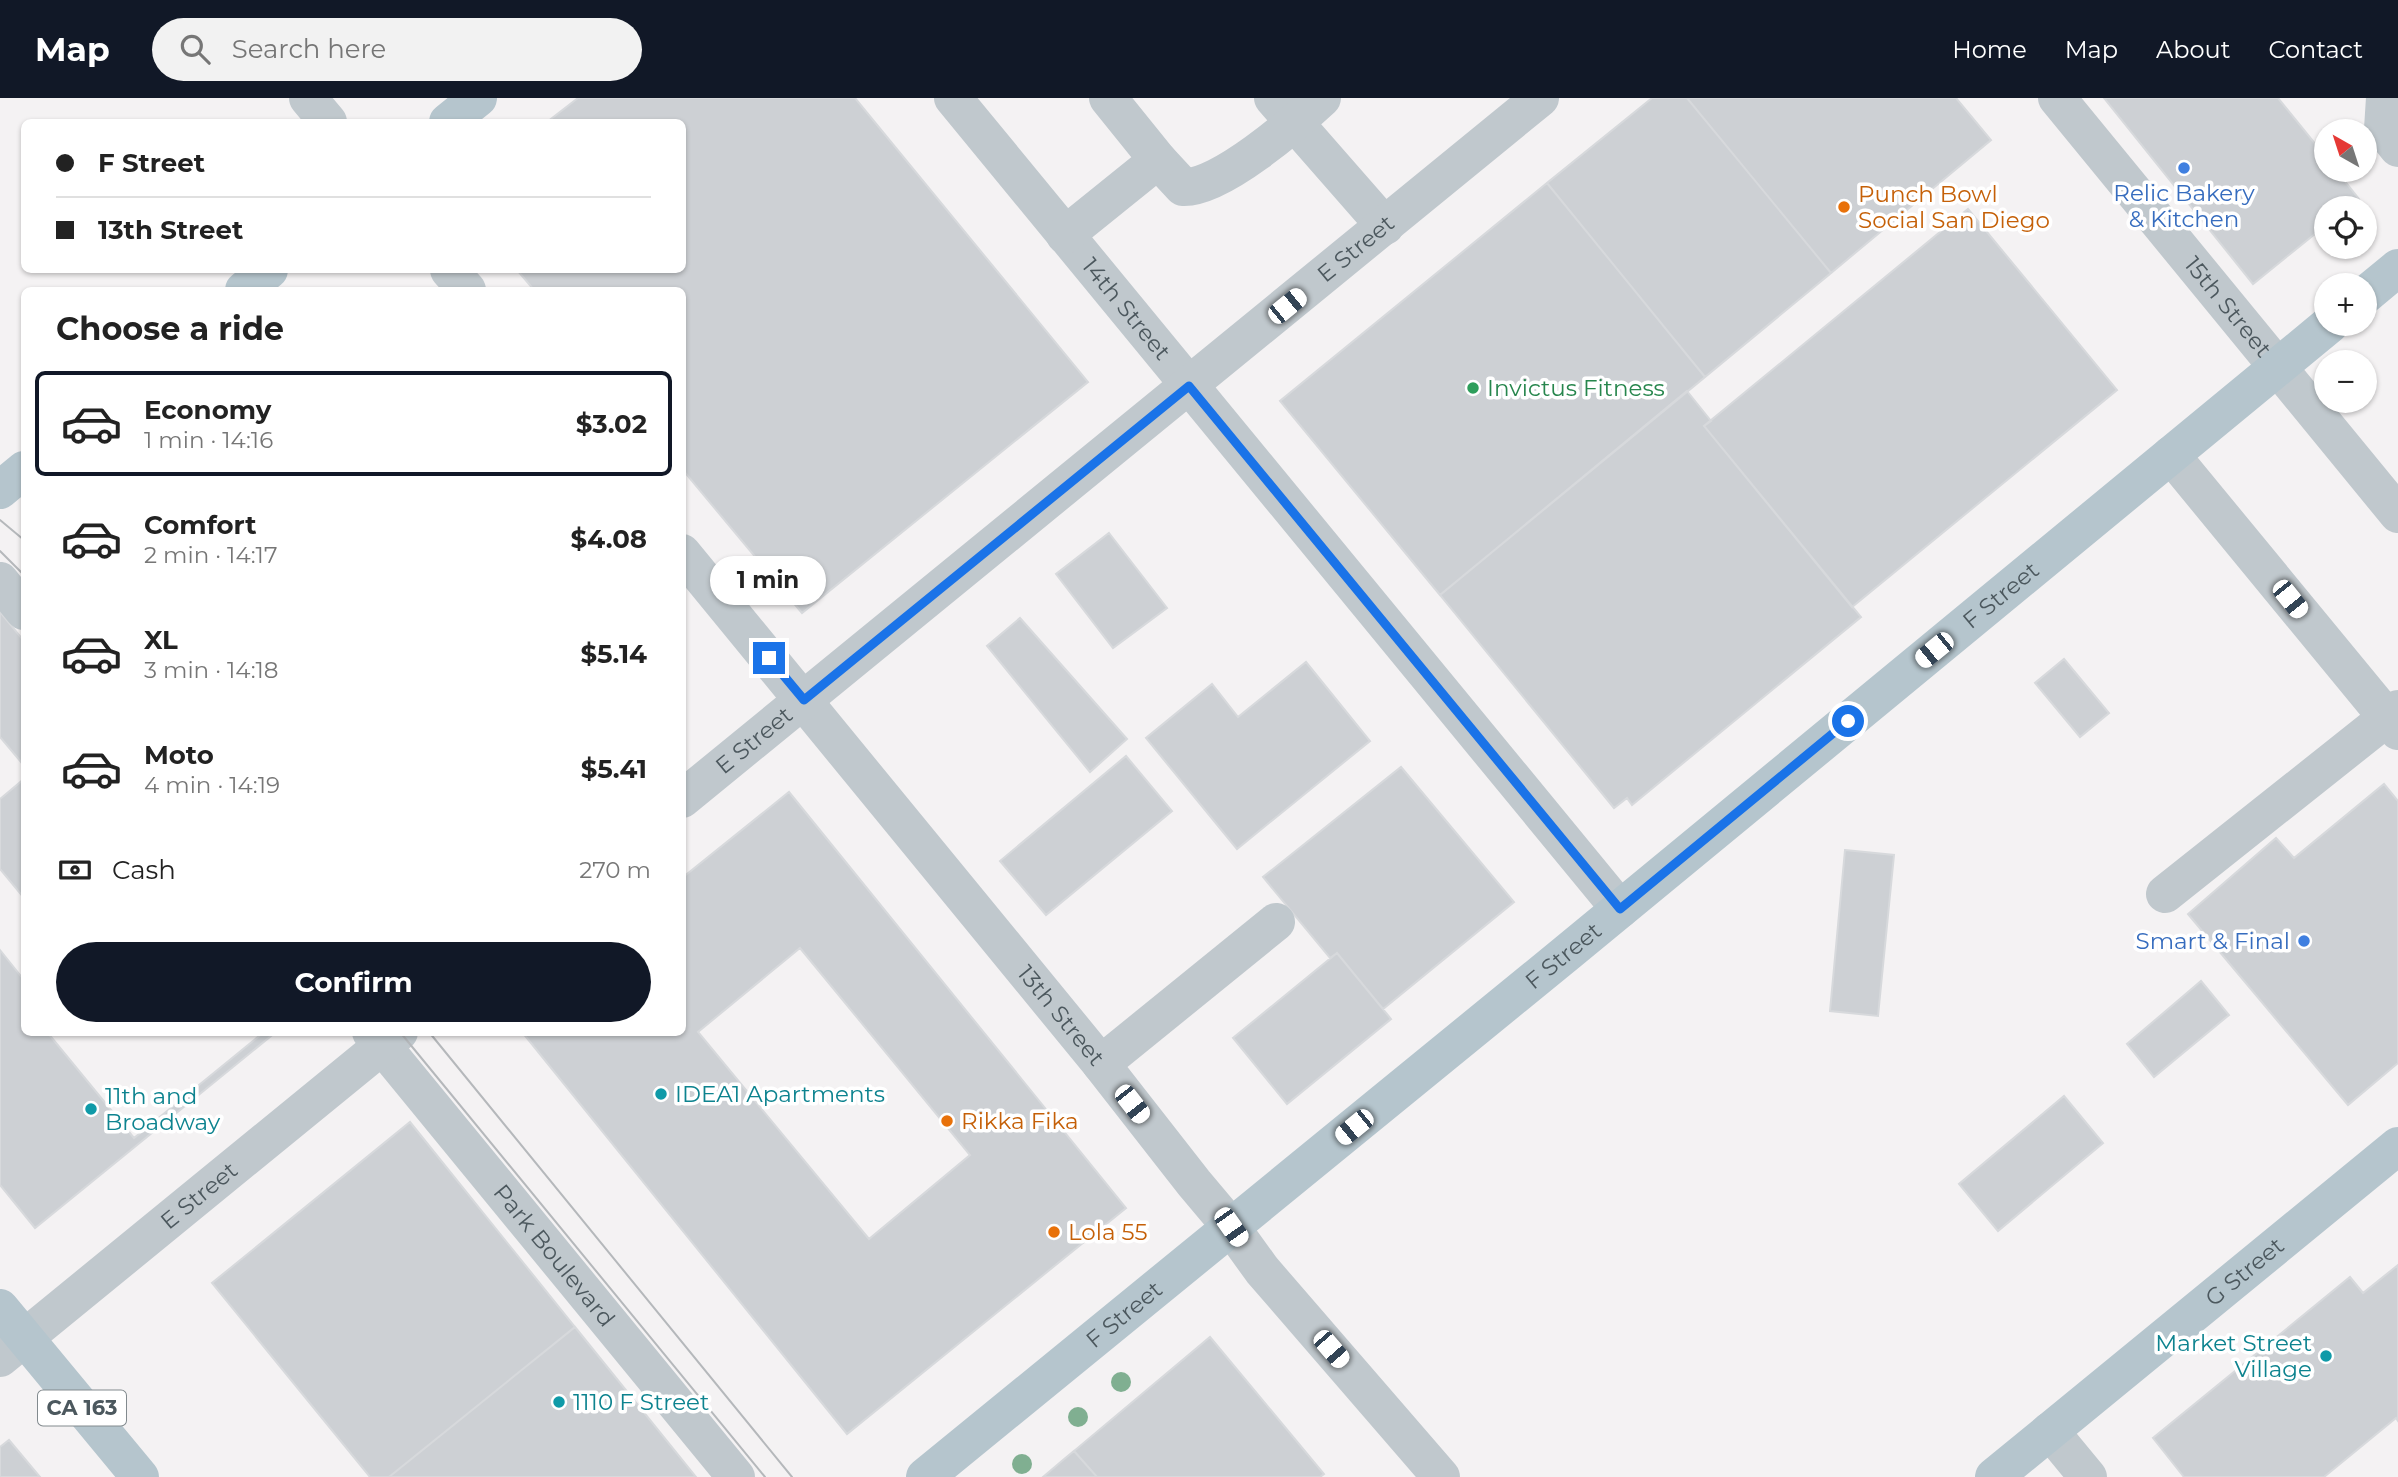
<!DOCTYPE html>
<html lang="en">
<head>
<meta charset="utf-8">
<style>
  :root { --surface:#fff; --page:#f2f2f2; --text:#222; --muted:#767676; --line:#e0e0e0; --accent:#111827 }
  body { margin:0; font-family:Montserrat,sans-serif; background:var(--page); color:var(--text); height:100vh; display:flex; flex-direction:column; font-size:26px; white-space:nowrap }
  * { box-sizing:border-box; margin:0 }
  p { font-size:23px; color:var(--muted) }
  .icon { flex:none; width:38px; height:38px; fill:none; stroke:currentColor; stroke-width:2; stroke-linecap:round; stroke-linejoin:round }
  .map { position:relative; flex:1; overflow:hidden }
  .sheet { position:absolute; left:21px; top:189px; width:665px; height:749px; display:flex; flex-direction:column; background:var(--surface); border-radius:10px; box-shadow:0 2px 5px #0004 }
  .sheet>* { flex:none }
  .banner { position:absolute; left:21px; top:21px; width:665px; height:154px; border-radius:10px; box-shadow:0 2px 5px #0004; display:grid; align-content:center; height:154px; padding:0 35px; background:var(--surface) }
  .needle { width:46px; rotate:321deg }
  .controls { position:absolute; left:2314px; top:21px; display:grid; gap:14px }
  .controls a { display:grid; place-items:center; width:63px; height:63px; border-radius:50%; background:var(--surface); box-shadow:0 2px 5px #0004; font-size:35px }
  .end { position:absolute; width:32px; height:32px; margin:-16px; border:9px solid #1a73e8; background:#fff; box-shadow:0 0 0 4px #fff }
  .from { border-radius:50% }
  .bubble { position:absolute; height:49px; border-radius:24px; background:var(--surface); box-shadow:0 2px 5px #0004; font-size:23px; font-weight:700; line-height:49px; text-align:center }
  .car { position:absolute; width:21px; height:42px; margin:-21px -10px; border-radius:9px; box-shadow:0 0 5px 2px #0007; background:linear-gradient(#fff 24%,#345 0 40%,#fff 0 76%,#345 0 86%,#fff 0) }
  .banner b { display:flex; align-items:center; gap:24px; height:66px; font-size:26px }
  .banner b+b { border-top:2px solid var(--line) }
  .banner i { width:18px; height:18px; background:var(--text) }
  ul { padding:0; list-style:none }
  li { display:flex; align-items:center; gap:21px; height:105px; margin:0 14px 10px; padding:0 21px; border:4px solid transparent; border-radius:10px }
  li div { flex:1 }
  li b { display:block; font-size:26px }
  li em { font-style:normal; font-weight:700 }
  li.active { border-color:var(--accent) }
  li>.icon { width:63px; height:63px; stroke-width:1.5 }
  h2 { padding:0 35px; font-size:32px; line-height:84px }
  .pay { display:flex; align-items:center; gap:18px; height:77px; padding:0 35px; font-size:26px }
  .pay p { margin-inline-start:auto }
  .button { display:flex; gap:14px; margin-top:auto; padding:14px 35px }
  .button a { flex:1; height:80px; border-radius:42px; background:var(--accent); color:#fff; font-size:28px; font-weight:700; line-height:80px; text-align:center }
  header { display:flex; align-items:center; gap:42px; box-sizing:border-box; height:98px; padding:0 35px; background:var(--accent); color:#fff }
  header strong { font-size:33px }
  nav { display:flex; gap:38px; margin-inline-start:auto; font-size:24px }
  .search { width:490px; height:63px; background:var(--page); display:flex; align-items:center; gap:18px; box-sizing:border-box; padding:0 24px; border-radius:38px; color:var(--muted); font-size:26px }
  .map>svg:first-child { display:block }
  .building { fill:#cdd0d4; stroke:#d7d9dc; stroke-width:2; fill-rule:evenodd }
  .lines { fill:none; stroke-linecap:round; stroke-linejoin:round }
  .minor { stroke:#c0c8cd; stroke-width:38 }
  .major { stroke:#b5c5cd; stroke-width:38 }
  .tram { stroke:#b5b8bb; stroke-width:2 }
  .tree { fill:#80af91 }
  .route { stroke:#1a73e8; stroke-width:9 }
  .shop-dot { fill:#3f7fe0; stroke:#fff; stroke-width:2.5 }
  .food-dot { fill:#e8710a; stroke:#fff; stroke-width:2.5 }
  .leisure-dot { fill:#2e9e5b; stroke:#fff; stroke-width:2.5 }
  .culture-dot { fill:#0f9aa8; stroke:#fff; stroke-width:2.5 }
  .labels { text-anchor:middle; stroke-width:7; stroke-linejoin:round; paint-order:stroke }
  .shield { fill:#fff; stroke:#828a8e; stroke-width:2 }
  .shield-label { font-size:21px; font-weight:bold; fill:#4c585e }
  .shop-label { font-size:23px; fill:#366cbe; stroke:#fff }
  .food-label { font-size:23px; fill:#c56008; stroke:#fff; text-anchor:start }
  .street-label { font-size:23px; fill:#4c585e; stroke:#fff }
  .leisure-label { font-size:23px; fill:#27864d; stroke:#fff; text-anchor:start }
  .culture-label { font-size:23px; fill:#0d838f; stroke:#fff; text-anchor:start }
</style>
</head>
<body>
<header>
<strong>Map</strong>
<div class="search"><svg class="icon" aria-label="search" viewBox="0 0 24 24"><circle cx="10" cy="10" r="6"/><path d="M15 15l6 6"/></svg>Search here</div>
<nav><a>Home</a><a>Map</a><a>About</a><a>Contact</a></nav>
</header>
<div class="map">
<svg width="2398" height="1379" viewBox="0 0 2398 1379">
  <rect width="100%" height="100%" fill="#f4f2f3"/>
  <path class="building" d="M578 0H855L1088 284 802 515 682 371V192H534L517 172H682V24H547Z
    M1652 0H1687L1831 175 1705 279 1547 85Z
    M1687 0H1956L1991 42 1831 175Z
    M2104 0H2278L2326 59V72H2336L2359 101 2347 110H2326V127L2253 186Z
    M1547 85 1705 279 1440 497 1280 303Z
    M1968 111 2117 292 1852 509 1704 328Z
    M1687 293 1711 323 1704 328 1861 519 1632 707 1627 700 1614 710 1440 497Z
    M1109 435 1167 510 1113 550 1056 476Z
    M0 514 24 543V661L21 664 0 639Z
    M1020 520 1127 641 1090 674 987 548Z
    M2064 561 2109 615 2080 639 2035 585Z
    M1306 564 1370 643 1237 751 1146 640 1212 586 1238 619Z
    M1126 658 1172 713 1046 817 1000 763Z
    M1401 669 1514 804 1383 911 1337 855 1330 860 1263 779Z
    M24 681V800L0 771V701Z
    M2384 686 2398 703V965L2348 1007 2188 816 2276 740 2294 760Z
    M789 694 1126 1110 847 1336 522 934H682V780ZM800 850 970 1057 869 1141 698 934Z
    M1845 752 1894 757 1878 918 1830 913Z
    M0 852 24 882V934H276L35 1130 0 1087Z
    M1337 855 1391 921 1287 1006 1233 940Z
    M2201 883 2229 917 2154 979 2127 946Z
    M47 934H264L134 1040Z
    M2064 998 2103 1045 1998 1133 1959 1086Z
    M410 1024 575 1229 389 1379H370L212 1185Z
    M2398 1167V1323L2396 1320 2324 1379H2184L2153 1340 2350 1179 2363 1195Z
    M575 1229 696 1379H389Z
    M1210 1239 1324 1376 1320 1379H1097L1074 1353Z
    M9 1342 40 1379H0V1349Z
    M1074 1353 1097 1379H1043L1063 1362Z"/>
  <g class="lines">
    <g class="minor">
      <path d="M308 0 328 24"/>
      <path id="s1" d="M953 0 1620 811"/>
      <path d="M1273 0 1385 128"/>
      <path id="s2" d="M2057 0 2398 416"/>
      <path d="M2385 0 2383 31 2398 50"/>
      <path d="M1158 62 1183 89C1220 91 1295 25 1322 0"/>
      <path d="M1065 137 1158 62 1108 0"/>
      <path d="M449 172 467 192"/>
      <path d="M2171 357 2398 633"/>
      <path id="s3" d="M682 455 1101 966 1194 1085 1231 1129 1262 1172 1441 1379"/>
      <path d="M0 483 24 513"/>
      <path id="s4" d="M682 701 1540 0"/>
      <path d="M2165 796 2398 611"/>
      <path id="s5" d="M371 934 736 1379"/>
      <path d="M1101 966 1276 824"/>
      <path id="s6" d="M0 1260 399 934"/>
      <path d="M2050 1333 2088 1379"/>
    </g>
    <g class="major">
      <path d="M448 24 478 0"/>
      <path d="M244 192 269 172"/>
      <path d="M2364 198 2398 170"/>
      <path d="M0 392 24 372"/>
      <path d="M0 1210 140 1379"/>
      <path id="s7" d="M925 1379 1568 854 2330 226"/>
      <path id="s8" d="M1994 1379 2398 1048"/>
    </g>
    <path class="tram" d="M0 422 24 442
      M0 453 24 477
      M400 934 765 1379
      M429 934 792 1379"/>
  </g>
  <g class="tree">
    <circle cx="1121" cy="1284" r="10"/>
    <circle cx="1078" cy="1319" r="10"/>
    <circle cx="1022" cy="1366" r="10"/>
  </g>
  <g class="lines">
    <path class="route" d="M769 560 804 602 1189 288 1620 811 1848 623"/>
  </g>
  <g class="shop-dot">
    <circle cx="2184" cy="70" r="7"/>
    <circle cx="2304" cy="843" r="7"/>
  </g>
  <g class="food-dot">
    <circle cx="1844" cy="109" r="7"/>
    <circle cx="947" cy="1023" r="7"/>
    <circle cx="1054" cy="1134" r="7"/>
  </g>
  <circle class="leisure-dot" cx="1473" cy="290" r="7"/>
  <g class="culture-dot">
    <circle cx="661" cy="996" r="7"/>
    <circle cx="91" cy="1011" r="7"/>
    <circle cx="2326" cy="1258" r="7"/>
    <circle cx="559" cy="1304" r="7"/>
  </g>
  <g class="labels">
    <rect class="shield" x="38" y="1292.5" width="88" height="35" rx="5"/>
    <g class="shield-label">
      <text x="82" y="1317">CA 163</text>
    </g>
    <g class="shop-label">
      <text x="2184" y="103">Relic Bakery<tspan x="2184" dy="26">&amp; Kitchen</tspan></text>
      <text x="2290" y="851" text-anchor="end">Smart &amp; Final</text>
    </g>
    <g class="food-label">
      <text x="1858" y="104">Punch Bowl<tspan x="1858" dy="26">Social San Diego</tspan></text>
      <text x="961" y="1031">Rikka Fika</text>
      <text x="1068" y="1142">Lola 55</text>
    </g>
    <g class="street-label">
      <text dy="8" stroke="none"><textPath href="#s4" startOffset="870">E Street</textPath></text>
      <text dy="8" stroke="none"><textPath href="#s2" startOffset="270">15th Street</textPath></text>
      <text dy="8" stroke="none"><textPath href="#s1" startOffset="273">14th Street</textPath></text>
      <text dy="8" stroke="none"><textPath href="#s7" startOffset="1391">F Street</textPath></text>
      <text dy="8" stroke="none"><textPath href="#s4" startOffset="93">E Street</textPath></text>
      <text dy="8" stroke="none"><textPath href="#s7" startOffset="824">F Street</textPath></text>
      <text dy="8" stroke="none"><textPath href="#s3" startOffset="598">13th Street</textPath></text>
      <text dy="8" stroke="none"><textPath href="#s6" startOffset="257">E Street</textPath></text>
      <text dy="8" stroke="none"><textPath href="#s5" startOffset="289">Park Boulevard</textPath></text>
      <text dy="8" stroke="none"><textPath href="#s8" startOffset="324">G Street</textPath></text>
      <text dy="8" stroke="none"><textPath href="#s7" startOffset="257">F Street</textPath></text>
    </g>
    <g class="leisure-label">
      <text x="1487" y="298">Invictus Fitness</text>
    </g>
    <g class="culture-label">
      <text x="675" y="1004">IDEA1 Apartments</text>
      <text x="105" y="1006">11th and<tspan x="105" dy="26">Broadway</tspan></text>
      <text x="2312" y="1253" text-anchor="end">Market Street<tspan x="2312" dy="26">Village</tspan></text>
      <text x="573" y="1312">1110 F Street</text>
    </g>
  </g>
</svg>
<div class="controls">
<a><svg class="needle" viewBox="-14 -14 28 28"><path d="M0-13l5 13h-10z" fill="#e53935"/><path d="M0 13l5-13h-10z" fill="#767676"/></svg></a>
<a><svg class="icon" aria-label="locate" viewBox="0 0 24 24"><circle cx="12" cy="12" r="6"/><path d="M12 2v4M12 18v4M2 12h4M18 12h4"/></svg></a>
<a>+</a>
<a>−</a>
</div>
<i class="end from" style="left:1848px;top:623px"></i>
<i class="end" style="left:769px;top:560px"></i>
<div class="bubble" style="left:710px;top:458px;width:116px">1 min</div>
<i class="car" style="left:1287px;top:208px;rotate:51deg"></i>
<i class="car" style="left:2290px;top:501px;rotate:141deg"></i>
<i class="car" style="left:1934px;top:552px;rotate:231deg"></i>
<i class="car" style="left:1132px;top:1006px;rotate:142deg"></i>
<i class="car" style="left:1354px;top:1029px;rotate:231deg"></i>
<i class="car" style="left:1231px;top:1129px;rotate:145deg"></i>
<i class="car" style="left:1331px;top:1251px;rotate:139deg"></i>
<div class="banner">
<b><i class="from"></i>F Street</b>
<b><i></i>13th Street</b>
</div>
<section class="sheet">
<h2>Choose a ride</h2>
<ul>
<li class="active"><svg class="icon" aria-label="car" viewBox="0 0 24 24"><path d="M5 17H2v-5l4-1 3-4h7l3 4 3 1v5h-3M9 17h6M6 11h13"/><circle cx="7" cy="17" r="2"/><circle cx="17" cy="17" r="2"/></svg><div><b>Economy</b><p>1 min · 14:16</p></div><em>$3.02</em></li>
<li><svg class="icon" aria-label="car" viewBox="0 0 24 24"><path d="M5 17H2v-5l4-1 3-4h7l3 4 3 1v5h-3M9 17h6M6 11h13"/><circle cx="7" cy="17" r="2"/><circle cx="17" cy="17" r="2"/></svg><div><b>Comfort</b><p>2 min · 14:17</p></div><em>$4.08</em></li>
<li><svg class="icon" aria-label="car" viewBox="0 0 24 24"><path d="M5 17H2v-5l4-1 3-4h7l3 4 3 1v5h-3M9 17h6M6 11h13"/><circle cx="7" cy="17" r="2"/><circle cx="17" cy="17" r="2"/></svg><div><b>XL</b><p>3 min · 14:18</p></div><em>$5.14</em></li>
<li><svg class="icon" aria-label="car" viewBox="0 0 24 24"><path d="M5 17H2v-5l4-1 3-4h7l3 4 3 1v5h-3M9 17h6M6 11h13"/><circle cx="7" cy="17" r="2"/><circle cx="17" cy="17" r="2"/></svg><div><b>Moto</b><p>4 min · 14:19</p></div><em>$5.41</em></li>
</ul>
<div class="pay"><svg class="icon" aria-label="cash" viewBox="0 0 24 24"><path d="M3 7h18v10H3z"/><circle cx="12" cy="12" r="2"/></svg>Cash<p>270 m</p></div>
<div class="button"><a>Confirm</a></div>
</section>
</div>
</body>
</html>
